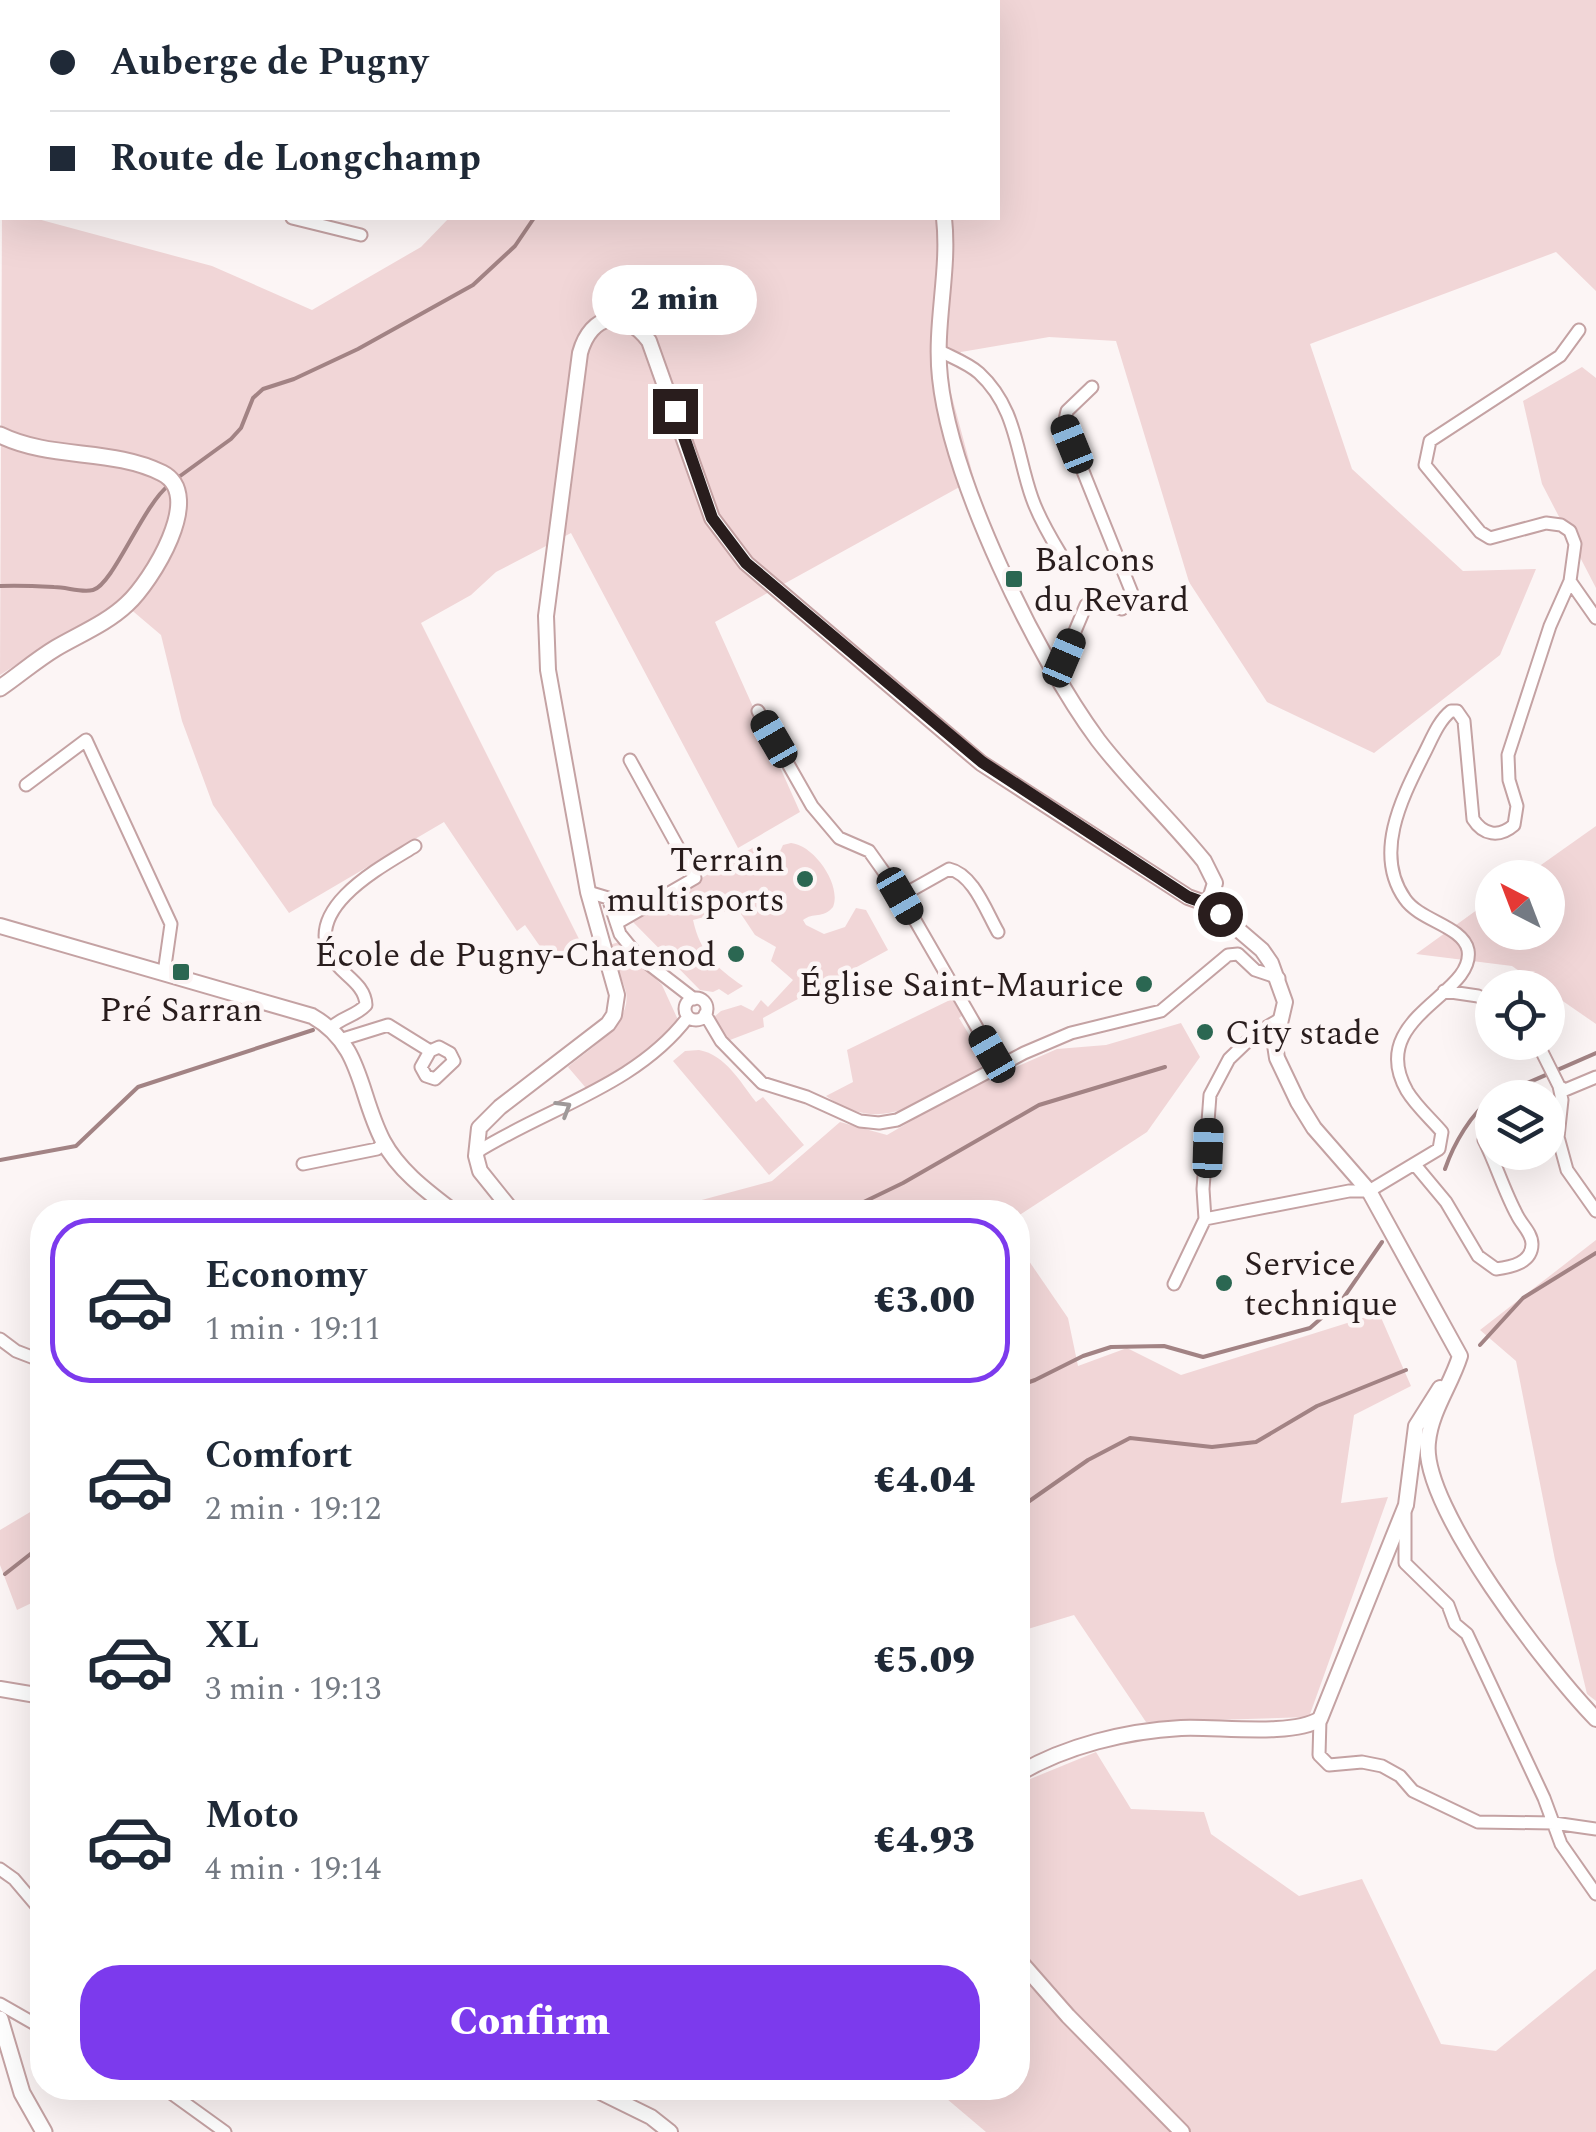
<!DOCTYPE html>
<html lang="en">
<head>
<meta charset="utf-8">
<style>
  :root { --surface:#fff; --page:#f6f6f7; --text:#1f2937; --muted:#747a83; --line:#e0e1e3; --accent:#7c3aed }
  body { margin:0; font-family:Spectral,serif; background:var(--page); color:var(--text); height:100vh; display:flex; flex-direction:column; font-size:38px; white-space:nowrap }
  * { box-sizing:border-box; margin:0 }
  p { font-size:32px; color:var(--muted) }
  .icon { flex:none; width:55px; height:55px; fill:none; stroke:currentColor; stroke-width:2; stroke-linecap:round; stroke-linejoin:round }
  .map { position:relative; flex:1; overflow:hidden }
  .drawer { position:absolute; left:30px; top:1200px; width:1000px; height:900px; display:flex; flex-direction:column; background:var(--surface); border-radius:40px; box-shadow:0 10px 40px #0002 }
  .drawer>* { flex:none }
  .banner { position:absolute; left:0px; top:0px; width:1000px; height:220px; box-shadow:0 10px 40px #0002; display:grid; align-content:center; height:220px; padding:0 50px; background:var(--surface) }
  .needle { width:65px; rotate:318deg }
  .buttons { position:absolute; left:1475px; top:860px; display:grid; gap:20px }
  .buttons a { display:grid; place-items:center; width:90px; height:90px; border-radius:50%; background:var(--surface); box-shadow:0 10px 40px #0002; font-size:50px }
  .end { position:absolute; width:45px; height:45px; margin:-22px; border:12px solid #291d1d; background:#fff; box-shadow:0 0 0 5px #fff }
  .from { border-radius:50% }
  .bubble { position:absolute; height:70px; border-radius:35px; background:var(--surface); box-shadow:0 10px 40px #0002; font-size:32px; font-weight:800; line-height:70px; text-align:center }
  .car { position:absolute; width:30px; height:60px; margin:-30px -15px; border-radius:12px; box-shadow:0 0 8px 2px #0007; background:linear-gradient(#222 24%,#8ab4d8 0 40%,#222 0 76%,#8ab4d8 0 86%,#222 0) }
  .banner b { display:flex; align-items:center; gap:35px; height:95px; font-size:38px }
  .banner b+b { border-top:2px solid var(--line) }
  .banner i { width:25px; height:25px; background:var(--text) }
  ul { padding:18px 0 0; list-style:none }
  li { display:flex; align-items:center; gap:30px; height:165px; margin:0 20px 15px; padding:0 30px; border:5px solid transparent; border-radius:40px }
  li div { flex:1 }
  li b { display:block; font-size:38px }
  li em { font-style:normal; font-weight:800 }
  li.active { border-color:var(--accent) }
  li>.icon { width:90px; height:90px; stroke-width:1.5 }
  .cta { display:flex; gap:20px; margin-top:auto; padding:20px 50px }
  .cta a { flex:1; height:115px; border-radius:40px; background:var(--accent); color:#fff; font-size:40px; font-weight:800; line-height:115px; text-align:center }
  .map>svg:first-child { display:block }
  .green { fill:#f1d6d7 }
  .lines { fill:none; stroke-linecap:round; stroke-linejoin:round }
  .stream { stroke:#a28384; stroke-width:4 }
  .minor-casing { stroke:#c4a2a3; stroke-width:15 }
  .tertiary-casing { stroke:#c4a2a3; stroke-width:18 }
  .secondary-casing { stroke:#c4a2a3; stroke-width:19 }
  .minor { stroke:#fff; stroke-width:11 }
  .tertiary { stroke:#fff; stroke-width:14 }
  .secondary { stroke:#fff; stroke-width:15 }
  .oneway { stroke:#9f9999 }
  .route { stroke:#291d1d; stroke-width:12 }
  .poi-dot { fill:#2b6752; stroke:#fcf5f5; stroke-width:4 }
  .labels { text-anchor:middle; stroke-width:9; stroke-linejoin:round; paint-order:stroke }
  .poi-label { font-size:35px; fill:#291d1d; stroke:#fcf5f5; text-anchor:start }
</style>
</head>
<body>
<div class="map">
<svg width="1596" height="2132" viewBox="0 0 1596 2132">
  <rect width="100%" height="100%" fill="#fcf5f5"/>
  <path class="green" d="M306 0H1596V291L1556 252 1310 344 1352 469 1463 571 1536 569 1500 655 1374 753 1267 702 1189 582 1116 341 1049 337 961 352 944 367 974 479 715 622 800 812 738 848 571 533 496 572 471 595 421 623 581 943 551 962 525 925 517 931 444 822 289 913 213 805 182 721 161 635 128 607 74 628 0 675 2 209V218H34L212 266 312 310 421 247 449 218H998V2H304Z
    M1582 367 1596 378V588L1542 484 1523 401Z
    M1596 826V1024L1512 966 1416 954 1492 899V932H1548V878L1524 877Z
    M791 843C814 845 842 885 833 907 823 919 813 912 803 920L806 925 824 934 845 927 856 908 866 910 888 950 763 1018 764 1027 730 1040 713 1027 714 1017 721 1011 741 1005 753 1011 761 1000 768 1007 793 980 771 961 776 947 755 935 737 908 693 920C700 952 716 968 743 986L728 995 719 989 713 992 700 990 631 920 754 847 773 874 769 866 775 862 783 845Z
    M619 942 662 985 679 1022 657 1048 586 1088 568 1067C589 1049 632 1024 626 992 622 977 612 961 606 946Z
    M952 999 963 1015 959 1018 982 1056 988 1053 991 1058 986 1064C932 1094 886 1140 826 1096L853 1082 847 1050Z
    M1181 1023 1200 1057 1147 1132 1018 1216V1212H657L772 1181 840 1122 887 1135 968 1088 1057 1049 1106 1045Z
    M699 1050C726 1055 740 1082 756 1102L763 1097 804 1145 769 1175 673 1061 685 1051Z
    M1596 1240V1701L1587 1694 1555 1560 1516 1361 1480 1330Z
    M1018 1245 1068 1318 1078 1366 1127 1348 1181 1375 1379 1313 1411 1386 1354 1415 1341 1503 1388 1497 1309 1717 1146 1722 1074 1615 1018 1632Z
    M42 1505V1598L17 1610 0 1565V1530Z
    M1096 1752 1131 1809 1204 1812 1211 1834 1299 1896 1362 1879 1441 2044 1496 2051 1596 1969V2132H986L934 2088H1018V1784Z"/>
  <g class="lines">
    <path class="stream" d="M639 2V0
      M176 479 231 439 241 428 253 398 263 389 294 379 358 349 473 285 515 246 534 218
      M0 586C18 585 36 586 54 587 67 587 81 593 93 590 113 585 143 505 169 485
      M1493 1098 1596 1053
      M0 1160 76 1146 138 1087 313 1030
      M1445 1169C1454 1143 1471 1114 1492 1098
      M843 1212 903 1183 1039 1105 1165 1067
      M1480 1345 1523 1298 1596 1253
      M1018 1386 1035 1380 1083 1356 1111 1347 1164 1346 1203 1357 1310 1328 1342 1300 1382 1242
      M1018 1509 1088 1460 1130 1438 1212 1447 1256 1442 1317 1406 1406 1370
      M5 1574 42 1545"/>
    <defs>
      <path id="minor" d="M0 112 2 106
        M0 133 2 132
        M292 218 361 235
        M938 350C951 357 968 363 979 373 1017 408 1016 453 1032 498 1039 518 1049 535 1060 553
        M1570 581 1596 618
        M1057 674 1086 605 1094 600 1122 609 1134 598 1064 424 1067 411 1092 387
        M758 711 812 806 839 838 869 851 901 896 998 1064
        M26 785 86 740 171 924 164 973
        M588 892 608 898 620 934 637 955 694 999
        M901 896 949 869C973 874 986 911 998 932
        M617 923 695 878 630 760
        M1444 991 1478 996 1492 1005
        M685 1009a11 11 0 1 1 22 0a11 11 0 1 1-22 0Z
        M705 1014 721 1041 762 1083 807 1097 860 1121 879 1123 897 1120 1024 1053 1071 1033 1161 1011 1228 955 1238 954 1255 970 1279 978
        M1282 1018 1255 1034 1229 1059 1210 1095 1203 1189 1205 1219 1349 1191H1369L1439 1149 1442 1132C1431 1119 1416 1106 1407 1091 1365 1017 1476 995 1468 950 1463 926 1420 921 1405 899 1373 854 1402 798 1423 756 1431 741 1438 721 1451 711H1457L1464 721 1473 819C1483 835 1499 838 1514 825L1517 806 1509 780 1508 755 1550 626 1570 581 1575 544 1570 531 1561 525 1546 523 1490 538 1480 532 1425 465 1430 441 1560 356 1579 330
        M332 1027C342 1017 356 1016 366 1005 365 982 339 974 330 955 305 906 383 866 415 846
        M343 1039 388 1025 430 1051 439 1047 450 1053 454 1061 435 1079 426 1076 421 1067 430 1051
        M1537 1042 1559 1086 1562 1100 1558 1137 1567 1170 1596 1211
        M1559 1086 1565 1090 1596 1077
        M477 1152C547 1108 637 1085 688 1017
        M303 1164 377 1149 384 1143
        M1416 1166 1446 1202 1478 1256 1496 1269C1511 1267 1532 1263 1532 1244 1532 1233 1521 1224 1517 1215 1504 1191 1496 1164 1484 1140
        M1174 1284 1205 1219
        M0 1339 16 1351 42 1361
        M1405 1514V1563L1448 1605 1455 1624 1467 1634 1544 1798 1561 1844 1596 1894
        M1320 1719 1319 1755 1329 1765 1362 1762 1382 1766 1400 1776 1413 1791 1478 1822 1554 1823 1596 1829
        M0 1869 14 1879 42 1912
        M0 2004 42 2028
        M164 2088 225 2132"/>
      <path id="tertiary" d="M913 0V2
        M944 218C950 271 934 325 940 378 951 481 1036 656 1098 740 1131 783 1170 819 1204 861L1215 883 1210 899
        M1210 899 1220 914 1262 950 1271 963 1285 1002 1275 1045 1277 1058 1298 1102 1314 1128 1369 1191 1460 1356C1451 1385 1431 1411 1428 1442 1420 1506 1550 1672 1596 1719
        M0 926 312 1016C363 1045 358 1093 383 1141 399 1171 428 1192 454 1212
        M513 1212 480 1171 476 1156 479 1128 500 1107 608 1024 614 1015 617 995 588 892 548 670 546 616 580 353C591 313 624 308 649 341L712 518 746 563 981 763 1188 897 1202 902 1210 899
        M0 1689 42 1696
        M1018 1774C1065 1746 1126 1731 1181 1728 1216 1726 1292 1737 1320 1719L1406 1505 1416 1426 1440 1388
        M1018 1959 1068 2016 1182 2132
        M592 2088 651 2117 670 2132"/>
      <path id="secondary" d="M0 435C51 460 112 448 162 473 206 495 151 582 127 604 107 623 80 634 56 648 36 660 19 675 0 688
        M0 2019 22 2093 44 2132"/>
    </defs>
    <use href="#minor" class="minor-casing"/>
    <use href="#tertiary" class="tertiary-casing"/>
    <use href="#secondary" class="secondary-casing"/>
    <use href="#minor" class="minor"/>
    <use href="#tertiary" class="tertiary"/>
    <use href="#secondary" class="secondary"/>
  </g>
  <defs><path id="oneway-chevron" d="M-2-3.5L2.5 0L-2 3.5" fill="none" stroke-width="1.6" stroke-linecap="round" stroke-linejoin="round" transform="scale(2.5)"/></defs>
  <use class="oneway" href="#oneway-chevron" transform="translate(564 1108) rotate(-31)"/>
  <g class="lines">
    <path class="route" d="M675 411 712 518 746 563 982 762 1188 897 1202 902 1210 899 1220 914"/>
  </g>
  <g class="poi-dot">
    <rect x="1004" y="569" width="20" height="20" rx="5"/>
    <circle cx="805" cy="879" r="10"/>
    <circle cx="736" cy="954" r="10"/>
    <rect x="171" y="962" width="20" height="20" rx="5"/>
    <circle cx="1144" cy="984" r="10"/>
    <circle cx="1205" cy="1032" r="10"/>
    <circle cx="1224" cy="1283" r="10"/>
  </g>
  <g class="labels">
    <g class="poi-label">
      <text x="1034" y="571">Balcons<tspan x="1034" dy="40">du Revard</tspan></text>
      <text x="785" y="871" text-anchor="end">Terrain<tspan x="785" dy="40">multisports</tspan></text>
      <text x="716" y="966" text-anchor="end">École de Pugny-Chatenod</text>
      <text x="1124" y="996" text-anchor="end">Église Saint-Maurice</text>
      <text x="181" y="1021" text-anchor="middle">Pré Sarran</text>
      <text x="1225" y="1044">City stade</text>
      <text x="1244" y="1275">Service<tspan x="1244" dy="40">technique</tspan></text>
    </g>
  </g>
</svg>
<div class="buttons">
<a><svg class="needle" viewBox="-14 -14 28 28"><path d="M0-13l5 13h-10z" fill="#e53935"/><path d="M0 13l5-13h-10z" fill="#747a83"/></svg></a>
<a><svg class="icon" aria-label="locate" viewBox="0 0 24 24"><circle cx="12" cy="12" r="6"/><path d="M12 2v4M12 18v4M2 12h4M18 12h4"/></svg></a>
<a><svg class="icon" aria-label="layers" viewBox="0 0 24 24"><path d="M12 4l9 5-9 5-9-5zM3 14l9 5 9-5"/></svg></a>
</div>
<i class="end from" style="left:1220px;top:914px"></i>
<i class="end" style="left:675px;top:411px"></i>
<div class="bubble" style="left:592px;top:265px;width:165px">2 min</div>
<i class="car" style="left:1072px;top:444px;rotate:338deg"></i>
<i class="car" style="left:1064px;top:658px;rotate:23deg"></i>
<i class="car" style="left:774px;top:739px;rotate:330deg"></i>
<i class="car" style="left:900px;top:896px;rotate:150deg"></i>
<i class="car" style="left:992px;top:1054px;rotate:330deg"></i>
<i class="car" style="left:1208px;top:1148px;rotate:2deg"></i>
<div class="banner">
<b><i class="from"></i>Auberge de Pugny</b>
<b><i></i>Route de Longchamp</b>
</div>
<section class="drawer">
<ul>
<li class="active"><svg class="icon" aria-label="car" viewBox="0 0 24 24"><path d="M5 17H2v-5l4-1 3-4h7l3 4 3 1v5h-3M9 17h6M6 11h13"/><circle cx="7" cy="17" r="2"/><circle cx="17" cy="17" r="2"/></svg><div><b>Economy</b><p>1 min · 19:11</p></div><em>€3.00</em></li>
<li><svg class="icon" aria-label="car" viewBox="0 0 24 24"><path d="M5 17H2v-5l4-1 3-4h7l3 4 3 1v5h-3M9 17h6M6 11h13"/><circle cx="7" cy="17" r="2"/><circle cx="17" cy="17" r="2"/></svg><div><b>Comfort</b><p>2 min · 19:12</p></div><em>€4.04</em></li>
<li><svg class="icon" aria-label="car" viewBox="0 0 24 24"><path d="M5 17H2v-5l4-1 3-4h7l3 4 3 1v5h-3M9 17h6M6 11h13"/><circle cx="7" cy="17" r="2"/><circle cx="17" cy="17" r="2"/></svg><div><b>XL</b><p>3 min · 19:13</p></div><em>€5.09</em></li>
<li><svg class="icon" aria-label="car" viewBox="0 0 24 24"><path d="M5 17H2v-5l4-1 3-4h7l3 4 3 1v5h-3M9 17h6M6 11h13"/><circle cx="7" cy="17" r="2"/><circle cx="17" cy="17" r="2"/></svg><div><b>Moto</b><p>4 min · 19:14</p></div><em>€4.93</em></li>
</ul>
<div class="cta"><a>Confirm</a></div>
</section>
</div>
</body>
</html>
